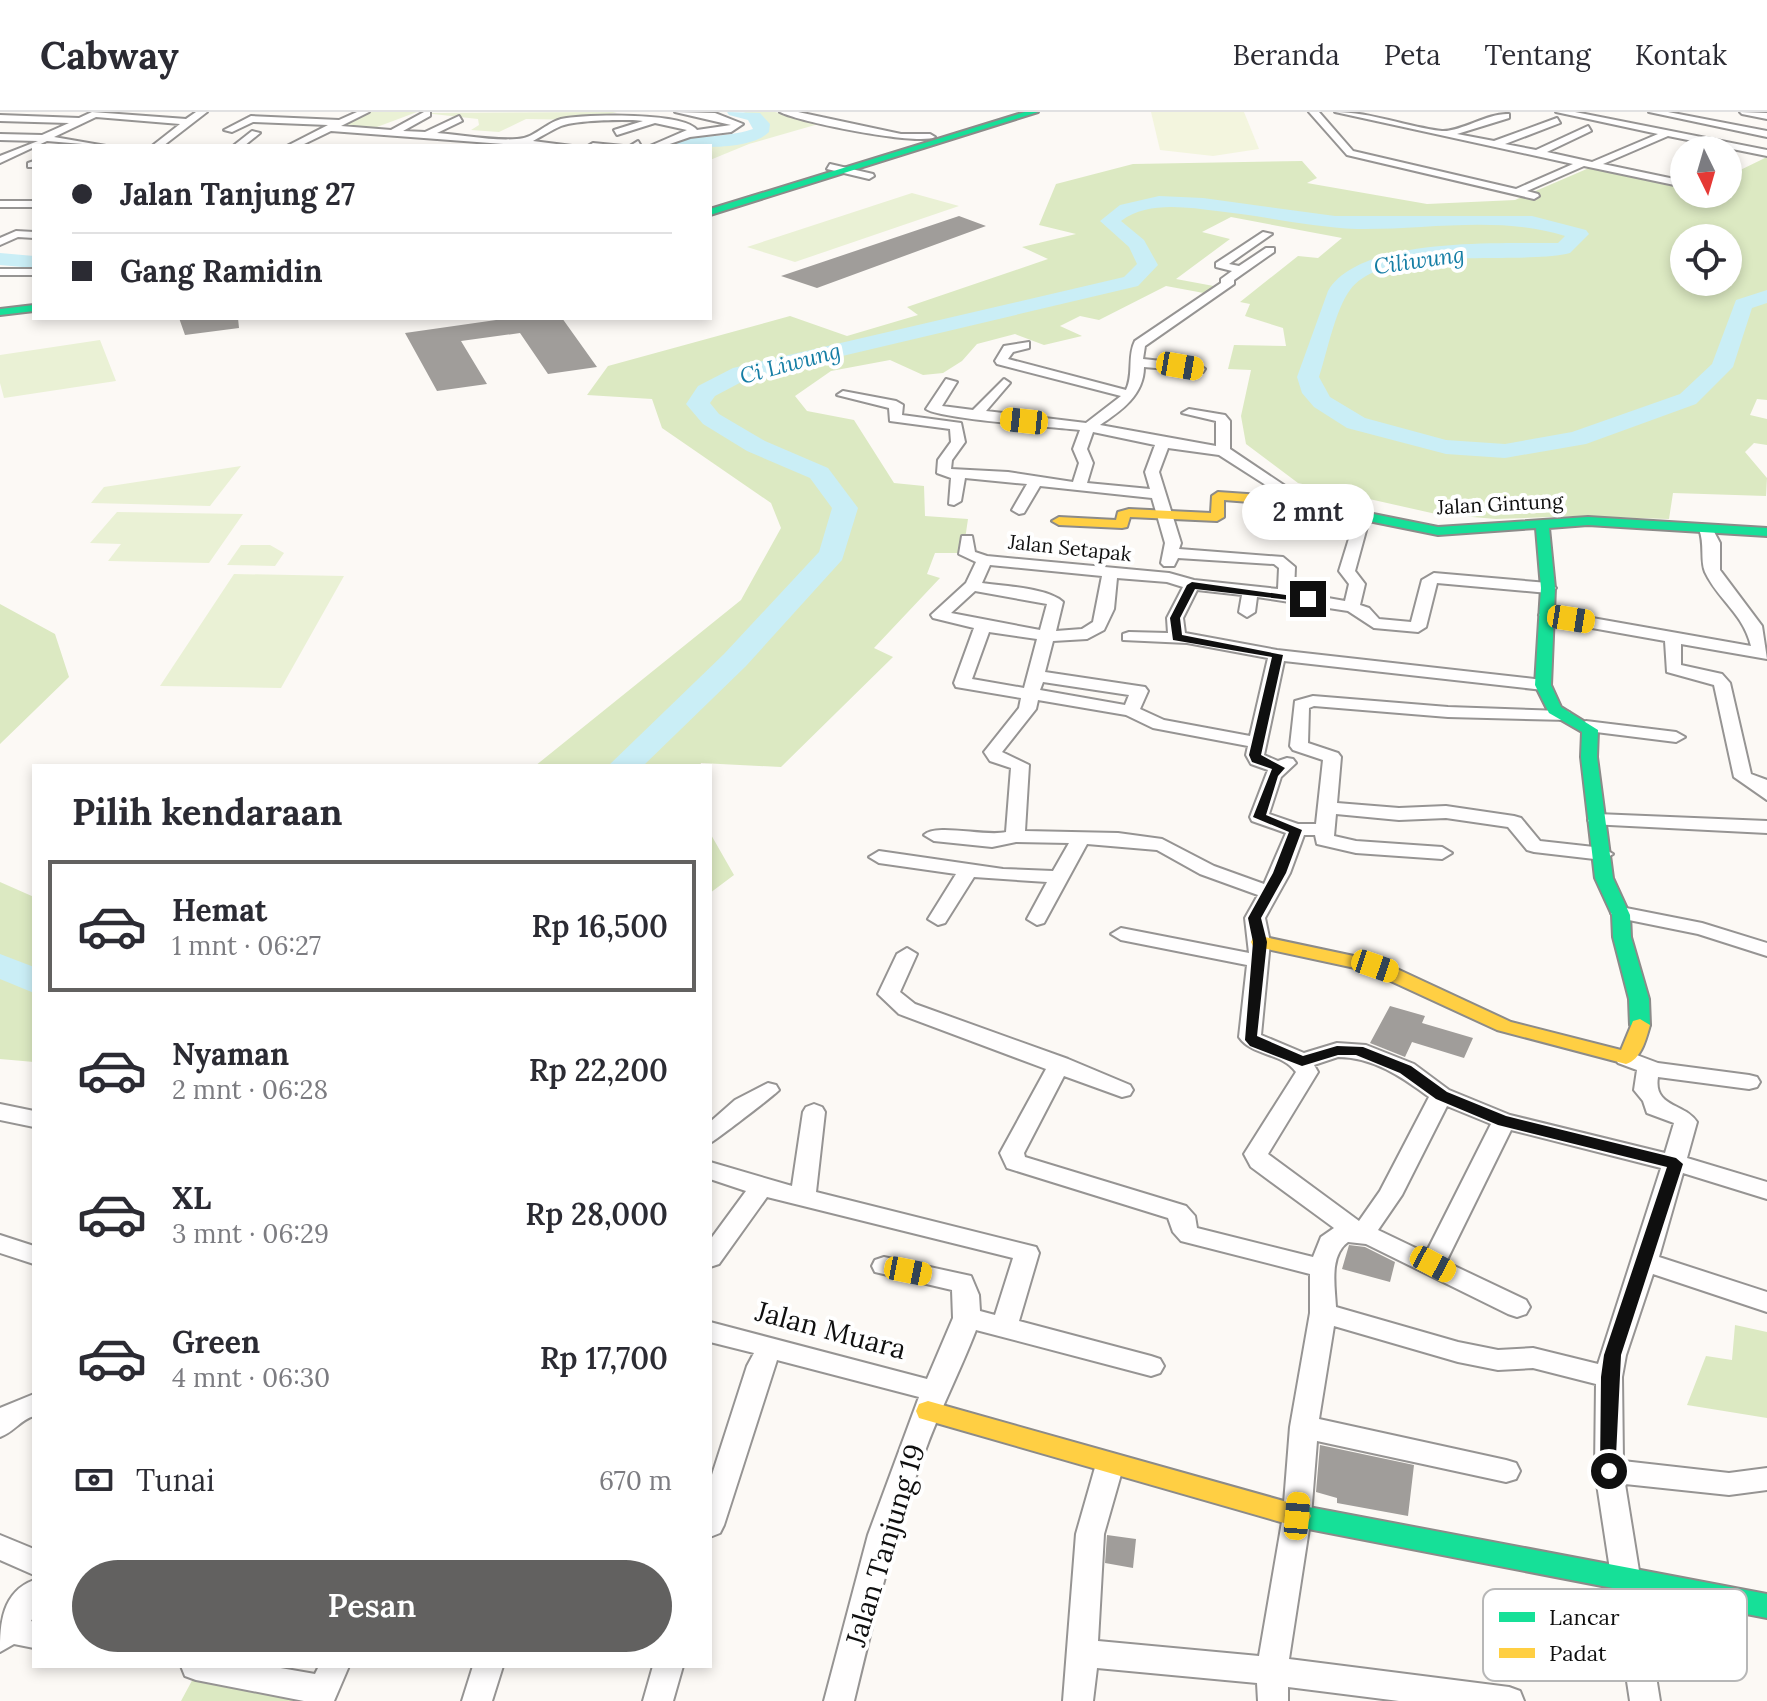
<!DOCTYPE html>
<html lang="id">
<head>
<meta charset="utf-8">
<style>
  :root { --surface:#fff; --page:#f2f2f3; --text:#2b2b33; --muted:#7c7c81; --line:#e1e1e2; --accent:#626160 }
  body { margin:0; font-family:Lora,serif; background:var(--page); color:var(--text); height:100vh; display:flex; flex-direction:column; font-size:30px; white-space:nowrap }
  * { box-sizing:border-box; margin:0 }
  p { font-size:26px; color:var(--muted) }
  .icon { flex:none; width:44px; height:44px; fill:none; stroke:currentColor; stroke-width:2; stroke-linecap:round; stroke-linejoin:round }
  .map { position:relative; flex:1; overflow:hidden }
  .details { position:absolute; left:32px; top:652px; width:680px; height:904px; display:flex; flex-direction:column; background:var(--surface); border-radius:0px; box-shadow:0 4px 12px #0003 }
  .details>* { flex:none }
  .banner { position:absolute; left:32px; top:32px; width:680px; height:176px; border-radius:0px; box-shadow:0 4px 12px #0003; display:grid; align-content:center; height:176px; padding:0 40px; background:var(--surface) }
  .needle { width:52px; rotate:175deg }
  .buttons { position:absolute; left:1670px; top:24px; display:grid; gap:16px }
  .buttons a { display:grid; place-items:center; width:72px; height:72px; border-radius:50%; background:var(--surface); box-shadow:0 4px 12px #0003; font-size:40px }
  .end { position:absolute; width:36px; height:36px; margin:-18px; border:10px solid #0f0f0f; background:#fff; box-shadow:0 0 0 4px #fff }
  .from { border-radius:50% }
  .bubble { position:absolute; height:56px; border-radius:28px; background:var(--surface); box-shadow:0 4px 12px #0003; font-size:26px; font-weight:600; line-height:56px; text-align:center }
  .car { position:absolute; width:24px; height:48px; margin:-24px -12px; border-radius:10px; box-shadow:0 0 6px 2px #0007; background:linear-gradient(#f5c518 24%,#345 0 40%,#f5c518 0 76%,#345 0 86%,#f5c518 0) }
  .banner b { display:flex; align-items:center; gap:28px; height:76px; font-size:30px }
  .banner b+b { border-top:2px solid var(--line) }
  .banner i { width:20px; height:20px; background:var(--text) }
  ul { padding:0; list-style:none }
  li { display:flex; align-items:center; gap:24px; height:132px; margin:0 16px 12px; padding:0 24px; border:4px solid transparent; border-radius:0px }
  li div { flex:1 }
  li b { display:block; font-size:30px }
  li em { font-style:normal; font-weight:600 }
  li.active { border-color:var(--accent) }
  li>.icon { width:72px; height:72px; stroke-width:1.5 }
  h2 { padding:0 40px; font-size:36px; line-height:96px }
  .pay { display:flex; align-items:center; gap:20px; height:88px; padding:0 40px; font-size:30px }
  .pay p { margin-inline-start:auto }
  .action { display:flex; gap:16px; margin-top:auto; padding:16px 40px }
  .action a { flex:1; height:92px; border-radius:48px; background:var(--accent); color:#fff; font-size:32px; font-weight:600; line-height:92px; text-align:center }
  header { display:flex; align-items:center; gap:48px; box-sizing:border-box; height:112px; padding:0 40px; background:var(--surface); border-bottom:2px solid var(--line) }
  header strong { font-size:38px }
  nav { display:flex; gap:44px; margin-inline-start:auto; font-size:28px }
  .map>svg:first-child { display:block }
  .green { fill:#eaf1d5 }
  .forest { fill:#dce9c2; fill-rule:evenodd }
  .pitch { fill:#f3f5de }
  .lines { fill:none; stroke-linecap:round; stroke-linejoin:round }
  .river { fill:#caeef6; fill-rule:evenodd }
  .building { fill:#a09d9a }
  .street-casing { stroke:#969493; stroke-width:4 }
  .fast-casing { stroke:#8c8b89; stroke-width:4 }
  .slow-casing { stroke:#8c8b89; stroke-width:4 }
  .street { fill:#fffefe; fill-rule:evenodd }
  .fast { fill:#16e098; fill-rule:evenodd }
  .slow { fill:#ffcf43; fill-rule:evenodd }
  .route { fill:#0f0f0f }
  .labels { text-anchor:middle; stroke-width:8; stroke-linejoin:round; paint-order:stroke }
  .far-street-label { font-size:20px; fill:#0f0f0f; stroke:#fff }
  .far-water-label { font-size:22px; font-style:italic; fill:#157ea5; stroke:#fff }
  .near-street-label { font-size:28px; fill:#0f0f0f; stroke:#fff }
  .key { fill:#fff; stroke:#b7b7b7; stroke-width:2 }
  .key-label { font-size:22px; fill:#0f0f0f }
</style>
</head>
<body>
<header>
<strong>Cabway</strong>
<nav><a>Beranda</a><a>Peta</a><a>Tentang</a><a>Kontak</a></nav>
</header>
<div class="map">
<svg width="1767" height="1589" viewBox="0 0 1767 1589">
  <rect width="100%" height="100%" fill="#fcf9f5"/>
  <path class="green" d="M370 0H417L369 18 338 16Z
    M617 0 586 8 526 7 499 20 471 18 479 13 478 7 424 1Z
    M743 0H775L822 11 749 32 710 48V34L676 33H719L765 21 768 17 764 8Z
    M912 81 959 94 795 150 747 135Z
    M100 228 116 269 4 286 0 271V243Z
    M241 354 210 394 91 391 104 375Z
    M117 400 243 402 209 451 108 449 121 432 90 431Z
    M241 433H270L284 441 275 454 227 453Z
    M234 462 344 464 281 576 160 574Z"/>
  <path class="forest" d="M1767 45V288L1757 287 1750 303 1767 307V333L1754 331 1745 340 1767 366 1766 384 1673 381 1669 407 1576 404 1496 407 1436 402 1298 371 1246 332 1241 304 1251 258 1228 257 1234 233 1286 234 1283 216 1245 204 1250 192 1240 190 1298 144 1318 146 1342 126 1231 105 1202 120 1230 127 1176 167 1219 175 1209 182 1166 174 1099 208 1080 204 1060 214 1082 224 1044 233 1015 222 977 232 962 249 943 261 923 263 890 248 831 259 795 284 807 299 854 308 894 371 924 374 925 404 968 407 963 441H935L927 462 940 466 874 536 893 545 781 655 701 651 700 654H535L741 488 781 416 771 391 662 316 652 287 587 283 608 254 790 204 847 224 918 203 907 195 1048 147 1022 135 1076 122 1039 113 1056 72 1133 52 1302 49 1317 66 1307 71 1427 92 1515 88 1589 56 1684 75V82H1728V64ZM1684 126H1728V170H1684Z
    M0 492 55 522 69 565 0 632Z
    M710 721 734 763 710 781Z
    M0 770 34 785V950L0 947Z
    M1735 1213 1767 1220V1306L1687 1293 1706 1244 1732 1248Z
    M195 1563 300 1582 297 1589H181Z"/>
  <path class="pitch" d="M1151 0H1244L1259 37 1213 44 1160 38Z"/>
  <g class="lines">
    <path class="river" d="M727 0 760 1 770 12 769 20C748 41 686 34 656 34L659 30C690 23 723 27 753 17L748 8 729 3Z
      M1159 84 1203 86 1335 104H1532L1586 118 1589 122 1570 141C1519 154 1384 131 1350 178 1335 198 1327 241 1319 265L1330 285 1365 306 1446 328 1505 332 1572 320 1680 282 1712 252 1736 188 1767 178V191L1752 196 1733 255 1696 292 1586 332 1505 346 1446 342 1347 316 1314 295 1302 281 1297 265 1328 179C1360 124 1501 132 1558 131L1565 124C1498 103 1426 118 1357 117 1309 115 1264 104 1217 99 1186 95 1147 89 1121 109L1144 128 1158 153 1138 174 749 266 715 284 710 291 719 302 765 329 828 356 858 396 842 448 746 554 643 654H608L724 542 819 440 832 396 810 366 747 339 703 312 686 292 698 274 733 256 1124 165 1137 152 1129 135 1100 109 1120 93Z
      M0 141 34 144V156L0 153Z
      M0 842 34 855V881L0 867Z"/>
  </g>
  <path class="building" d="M959 104 986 114 817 176 781 164Z
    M179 206H238L239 216 185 223Z
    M510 206H562L597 255 548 262 520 221 461 229 487 272 437 279 405 221Z
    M1390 894 1425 904 1422 911 1473 926 1464 946 1412 930 1405 945 1370 931Z
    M1349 1133 1365 1135 1395 1150 1390 1170 1342 1157Z
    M1320 1333 1414 1353 1408 1404 1337 1391V1386L1316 1380Z
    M1107 1423 1136 1427 1133 1456 1105 1451Z"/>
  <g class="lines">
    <defs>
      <path id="street" d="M92 0 186 7 196 0H207L163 34H152L180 12 96 5 54 25 106 34 47 29 0 51V44L38 29 0 28V22L42 23 69 11 0 9V3L79 6Z
        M357 0H369L341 14 391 18 424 0H430V4L403 19 425 20 459 4 462 9 437 21C463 23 491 29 517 27 533 27 546 11 561 7 586 2 684 0 697 18L731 13 675 0 715 1 743 12 731 20 690 25 664 34H650L687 18 655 11 617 23 614 18 643 9C626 7 577 8 561 14 552 18 542 24 533 29L572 34H529L331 19 300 34H287L328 13 253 10 232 20 224 18 251 4 339 8Z
        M780 0H798L901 22H930L935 25C918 34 799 10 780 0Z
        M1309 0H1319L1353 39 1516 77 1573 52 1335 0C1372 0 1406 15 1442 19 1461 20 1487 1 1509 2V6L1457 22 1494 29 1557 6 1560 11 1505 32 1536 38 1588 14 1591 19 1547 40 1592 50 1658 22 1556 0H1575L1767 38V44L1668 24 1603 52 1684 69V75L1584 54 1527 79 1538 82 1539 84 1534 87 1347 43Z
        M1649 0H1668L1767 19V25Z
        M1740 0 1767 1V7L1742 2Z
        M252 19 260 21 244 34H233Z
        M638 29 641 34H630Z
        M593 31 623 34H588Z
        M34 49V55H28V51Z
        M830 52 873 62 874 64 869 67 827 57Z
        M0 89H34V95H0Z
        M16 119 34 120V126L18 125 0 133V126Z
        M1263 120 1272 122 1229 152 1239 154 1266 136H1274V140L1234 168V172L1145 234 1143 247 1199 253 1205 257 1203 260 1144 255C1144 283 1121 299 1100 313L1216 334V309L1182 301 1189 297 1225 303 1230 309V337L1309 390 1307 393H1297L1219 343 1168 336 1159 360 1181 431 1179 437 1283 445 1295 455 1294 480 1345 489 1349 472 1339 459 1356 404 1363 400 1370 404 1355 459 1365 472 1360 493 1369 496 1379 507 1411 510 1422 468 1434 461 1548 471 1556 476 1548 481 1437 471 1426 515 1418 520 1374 516 1348 499 1257 485 1255 500 1247 505 1239 500 1242 483 1197 478 1183 506 1185 521 1277 538 1543 568 1551 573 1543 578 1284 549 1264 643 1278 649 1287 646 1293 647 1296 651 1281 665 1269 702 1298 712H1316L1323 648 1293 638 1290 634 1295 589 1313 584 1448 595 1563 599 1569 600 1572 604 1569 608 1448 605 1314 594 1309 596 1308 631 1338 641 1341 645 1337 691 1399 696 1446 694 1514 704 1521 706 1540 729 1603 736 1613 742 1603 748 1534 740 1527 738 1508 715 1446 706 1399 708 1336 702 1334 724 1356 729 1442 735 1452 741 1442 747 1356 741 1317 732 1315 723H1304L1290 761 1265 806 1270 830 1261 923 1304 941 1337 931 1366 933 1414 952 1449 978 1510 1003 1665 1041 1674 1011 1647 1001 1643 989 1634 978 1637 958 1618 951 1615 946 1618 941 1626 939 1658 951 1749 963 1757 965 1760 970 1757 975 1749 977 1658 965C1653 996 1685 991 1697 1010L1687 1046 1767 1070V1087L1683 1061 1659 1145 1767 1180V1200L1653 1162 1626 1243 1622 1265 1623 1349 1729 1361 1767 1356V1378L1729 1383 1625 1372 1660 1589H1630L1595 1359 1596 1272 1533 1256 1498 1258 1458 1250 1334 1214 1319 1307 1506 1348 1516 1351 1520 1359 1516 1367 1506 1370 1317 1329 1311 1404 1289 1547 1509 1575 1520 1579 1524 1589H1399L1288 1575V1589H1258L1257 1571 1097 1556 1093 1589H1063L1076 1422 1096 1352 1100 1344 1110 1341 1120 1344 1124 1352 1104 1422 1098 1529 1259 1544 1283 1404 1290 1315 1310 1201V1162L1181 1129 1173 1120 1168 1106 1007 1056 1000 1041 1046 957 899 902 878 882 897 842 907 836 917 842 900 880 915 892 1068 947 1130 973 1133 978 1130 983 1122 985 1064 964 1024 1041 1025 1045 1186 1094 1195 1104 1197 1116 1313 1145 1321 1125 1334 1116 1251 1055 1244 1042 1296 960C1282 940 1253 945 1239 925L1247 853 1121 828 1111 822 1121 816 1249 841 1245 806 1258 783 1200 762 1157 738 1087 732 1044 811 1037 813 1027 807 1047 770 974 765 945 811 938 813 928 807 956 762 879 751 869 745 879 739 1003 757 1053 759 1069 731 1016 730 992 735 934 729 924 723C936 711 986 725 1006 720L1011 656 990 649 984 640 1019 596 1021 586 956 575 954 571 974 516 933 506 931 503 966 471 976 450 959 442 962 424H972L975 440 987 444 1169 461 1194 468 1278 477 1279 456 1274 452 1178 446 1174 454H1164L1161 451 1165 431 1152 386 1040 374 1024 401 1019 402 1012 398 1027 372 965 366 961 389 954 393 949 392 951 366 937 361 938 348 951 330 950 317 890 309 889 296 837 283 843 279 896 289 903 293 902 303 961 311 965 330 952 348 951 357 1008 360 1073 370 1079 351 1073 337 1080 318C1055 315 939 307 926 297L946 267 957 270 942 294 973 298 1004 267 1010 271 986 299 1086 311 1121 284 997 252 995 249 1004 234 1029 230V236L1013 240 1008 247 1126 278C1134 262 1127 245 1135 229L1221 171V167L1232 159 1216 155V151ZM1093 320 1155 333 1145 360 1150 377 1087 371 1093 351 1087 337ZM990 453 1102 464 1093 510 1082 517 1056 519 1063 490C1048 476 1003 474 982 471ZM1117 466 1167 470 1183 475 1167 506 1168 521 1129 520 1123 522V528L1187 531 1268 546 1250 624 1164 608 1140 597 1148 579 1145 575 1045 560 1053 529 1087 527 1104 518 1114 497ZM975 479 1047 492 1040 518 951 501ZM989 520 1037 527 1024 576 972 567ZM1043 570 1129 583 1125 593 1040 578ZM1038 588 1126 603 1153 616 1248 634 1246 643 1251 652 1268 658 1250 705 1252 709 1286 721 1264 772 1214 754 1162 727 1118 721 1025 719 1029 653 1002 640 1036 597ZM1338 945C1373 945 1402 965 1429 985L1380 1079 1359 1109 1268 1042 1318 960 1314 953ZM1447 994 1491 1012 1426 1141 1378 1118 1402 1083ZM1511 1018 1661 1056 1598 1252 1533 1236 1498 1238 1458 1230 1336 1195C1335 1174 1329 1144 1348 1130L1366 1132 1508 1202 1517 1205 1526 1202 1530 1195 1526 1188 1446 1150Z
        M0 157H34V163H0Z
        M1261 388 1268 392 1267 404 1286 409V415L1254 410V392Z
        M1706 413 1711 414 1720 431V458L1762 514 1767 547 1681 532V553L1722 562 1730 571 1751 662 1767 668V688L1734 665 1714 573 1667 560 1665 529 1547 508 1539 503 1547 498 1751 534C1743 501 1718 488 1705 460 1700 448 1705 432 1699 417Z
        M1586 609 1676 620 1685 625 1676 630 1580 618 1577 614Z
        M1597 702 1767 709V721L1590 712 1588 708Z
        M1621 795 1702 811 1767 831V844L1698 822 1614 805 1611 801 1614 797Z
        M768 971 776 973 779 978C776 982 715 1029 710 1031V1010L735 988Z
        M0 992 34 999V1015L0 1008Z
        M814 992 822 995 825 1000 816 1080 1036 1135 1039 1141 1019 1209 1151 1244 1160 1247 1164 1254 1160 1261 1151 1264 976 1218C960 1260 939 1299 924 1342 894 1422 874 1506 854 1589H824L868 1423 919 1285 777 1248 724 1413 720 1421 710 1425V1369L747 1254 754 1241 710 1230V1210L927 1267 953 1206 952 1178 875 1160 872 1154 875 1148 884 1145 971 1164 979 1183 980 1199 995 1203 1013 1146 767 1085 719 1152 710 1155V1128L746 1079 710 1067V1050L792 1074 803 1000 806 995Z
        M0 1123 34 1134V1152L0 1141Z
        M34 1282V1304C20 1308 14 1320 0 1325V1296Z
        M0 1423 34 1437V1463L0 1448Z
        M34 1468V1504L31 1509 34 1510V1536L14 1532 0 1540C0 1511 2 1480 34 1468Z
        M181 1554H269L315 1562 319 1554H349L334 1589H304L196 1568 185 1564Z
        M473 1554H503L492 1589H462Z
        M653 1554H683L673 1589H643Z"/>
      <path id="fast" d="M1025 0H1038L710 103V97Z
        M34 193V199L0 203V197Z
        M1289 385 1438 415 1588 405 1767 416V424L1588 413 1549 416 1555 476 1551 573 1561 595 1598 618 1597 645 1613 766 1630 803 1631 825 1649 887 1650 913 1647 917 1640 919 1630 913 1629 887 1613 825 1612 803 1595 766 1581 645 1582 620 1549 601 1535 573 1541 476 1536 416 1438 423 1284 392 1283 389Z
        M1298 1393 1767 1482V1506L1298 1415 1289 1412 1285 1404 1289 1396Z"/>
      <path id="slow" d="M1218 380 1289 385 1295 389 1289 393 1224 388V405L1217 409 1130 405 1127 415 1122 416 1059 413 1052 409 1059 405 1116 408 1118 400 1129 397 1211 401 1212 384Z
        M1260 824 1382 850 1511 910 1621 938 1633 909 1640 907 1650 913C1646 927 1641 948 1626 952L1497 918 1369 859 1253 834 1251 830 1253 826Z
        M928 1289 1298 1393 1307 1396 1311 1404 1307 1412 1298 1415 919 1306 916 1299 919 1292Z"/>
    </defs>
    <use href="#street" class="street-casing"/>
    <use href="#fast" class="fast-casing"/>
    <use href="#slow" class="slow-casing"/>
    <use href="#street" class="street"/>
    <use href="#fast" class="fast"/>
    <use href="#slow" class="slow"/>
  </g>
  <path class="route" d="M1192 470 1314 487 1308 490 1195 477 1180 506 1182 523 1283 543 1261 643 1285 656 1278 664 1266 703 1302 718 1286 761 1261 806 1267 830 1257 924 1303 944 1337 934 1363 935 1411 954 1447 980 1506 1004 1676 1046 1683 1052 1621 1243 1615 1364H1602L1600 1359 1601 1265 1604 1243 1667 1055 1498 1013 1436 987 1400 961 1356 943H1338L1302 954 1250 934 1245 928 1253 830 1248 806 1273 761 1289 720 1253 705 1272 657 1252 650 1249 643 1272 545 1173 528 1170 506 1187 473Z"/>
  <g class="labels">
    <g class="far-street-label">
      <text transform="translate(1500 392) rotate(-3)" y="7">Jalan Gintung</text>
      <text transform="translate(1070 436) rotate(6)" y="7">Jalan Setapak</text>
    </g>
    <g class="far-water-label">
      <text transform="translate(1419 148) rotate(-8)" y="8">Ciliwung</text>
      <text transform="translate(790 251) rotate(-15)" y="8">Ci Liwung</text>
    </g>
    <g class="near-street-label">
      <text transform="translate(831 1218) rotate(15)" y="10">Jalan Muara</text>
      <text transform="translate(885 1433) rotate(-73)" y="10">Jalan Tanjung 19</text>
    </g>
  </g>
  <rect x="1483" y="1477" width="264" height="92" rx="12" class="key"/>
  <rect x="1499" y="1500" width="36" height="10" fill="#16e098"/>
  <rect x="1499" y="1536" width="36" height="10" fill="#ffcf43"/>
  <g class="key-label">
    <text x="1549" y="1513">Lancar</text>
    <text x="1549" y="1549">Padat</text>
  </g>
</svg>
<div class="buttons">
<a><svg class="needle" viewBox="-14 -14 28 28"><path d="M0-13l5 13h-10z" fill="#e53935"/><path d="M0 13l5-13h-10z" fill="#7c7c81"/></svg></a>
<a><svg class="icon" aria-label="locate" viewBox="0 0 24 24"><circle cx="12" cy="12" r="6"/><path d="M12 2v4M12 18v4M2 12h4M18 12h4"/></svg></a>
</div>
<i class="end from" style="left:1609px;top:1359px"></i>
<i class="end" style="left:1308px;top:487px"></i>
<div class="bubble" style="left:1242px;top:372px;width:132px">2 mnt</div>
<i class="car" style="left:1180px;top:254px;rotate:100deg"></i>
<i class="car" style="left:1024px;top:309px;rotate:276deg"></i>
<i class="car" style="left:1571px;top:507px;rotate:99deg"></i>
<i class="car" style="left:1375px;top:854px;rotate:109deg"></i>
<i class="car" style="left:1433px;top:1152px;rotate:118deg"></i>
<i class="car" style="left:908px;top:1159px;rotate:101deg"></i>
<i class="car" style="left:1297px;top:1404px;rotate:5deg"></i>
<div class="banner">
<b><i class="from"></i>Jalan Tanjung 27</b>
<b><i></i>Gang Ramidin</b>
</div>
<section class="details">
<h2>Pilih kendaraan</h2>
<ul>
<li class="active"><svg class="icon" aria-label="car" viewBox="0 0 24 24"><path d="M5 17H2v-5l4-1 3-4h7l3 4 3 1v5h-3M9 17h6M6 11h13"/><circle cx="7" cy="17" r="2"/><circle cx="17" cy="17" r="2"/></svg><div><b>Hemat</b><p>1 mnt · 06:27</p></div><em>Rp 16,500</em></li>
<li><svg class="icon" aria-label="car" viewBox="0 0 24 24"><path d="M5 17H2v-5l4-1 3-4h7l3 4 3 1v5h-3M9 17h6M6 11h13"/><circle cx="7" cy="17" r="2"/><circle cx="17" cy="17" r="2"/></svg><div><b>Nyaman</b><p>2 mnt · 06:28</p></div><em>Rp 22,200</em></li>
<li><svg class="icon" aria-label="car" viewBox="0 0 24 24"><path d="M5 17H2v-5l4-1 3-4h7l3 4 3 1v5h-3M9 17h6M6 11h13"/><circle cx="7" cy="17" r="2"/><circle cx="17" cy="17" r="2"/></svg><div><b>XL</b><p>3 mnt · 06:29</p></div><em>Rp 28,000</em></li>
<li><svg class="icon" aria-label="car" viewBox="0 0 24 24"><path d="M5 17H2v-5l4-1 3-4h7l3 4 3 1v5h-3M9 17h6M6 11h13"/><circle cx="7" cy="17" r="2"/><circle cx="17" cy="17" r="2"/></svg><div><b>Green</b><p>4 mnt · 06:30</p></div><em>Rp 17,700</em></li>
</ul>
<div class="pay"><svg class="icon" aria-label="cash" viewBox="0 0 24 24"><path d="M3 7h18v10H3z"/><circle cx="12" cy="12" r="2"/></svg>Tunai<p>670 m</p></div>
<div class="action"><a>Pesan</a></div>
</section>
</div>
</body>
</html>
